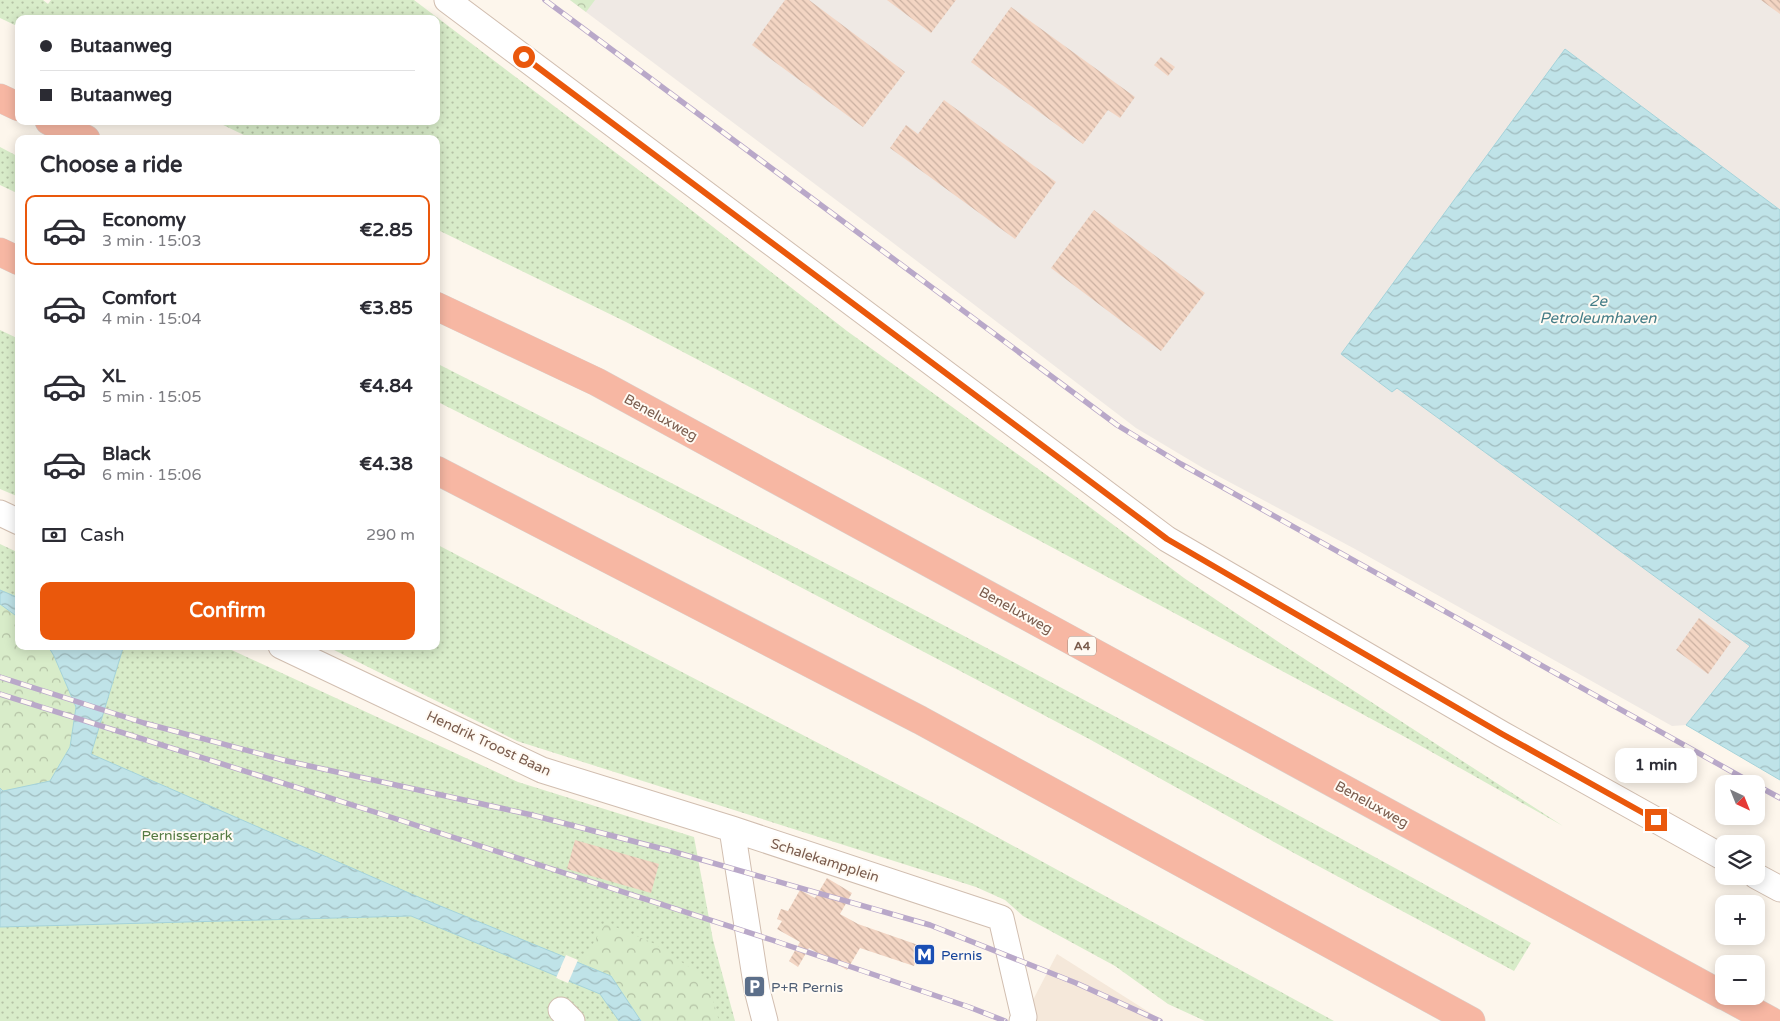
<!DOCTYPE html>
<html lang="en">
<head>
<meta charset="utf-8">
<style>
  :root { --surface:#fff; --page:#f7f7f7; --text:#2b2b33; --muted:#7c7c81; --line:#e1e1e2; --accent:#ea580c }
  body { margin:0; font-family:"Varela Round",sans-serif; background:var(--page); color:var(--text); height:100vh; display:flex; flex-direction:column; font-size:19px; white-space:nowrap }
  * { box-sizing:border-box; margin:0 }
  p { font-size:16px; color:var(--muted) }
  .icon { flex:none; width:28px; height:28px; fill:none; stroke:currentColor; stroke-width:2; stroke-linecap:round; stroke-linejoin:round }
  .map { position:relative; flex:1; overflow:hidden }
  .sheet { position:absolute; left:15px; top:135px; width:425px; height:515px; display:flex; flex-direction:column; background:var(--surface); border-radius:10px; box-shadow:0 2px 12px #0003 }
  .sheet>* { flex:none }
  .top-card { position:absolute; left:15px; top:15px; width:425px; height:110px; border-radius:10px; box-shadow:0 2px 12px #0003; display:grid; align-content:center; height:110px; padding:0 25px; background:var(--surface) }
  .needle { width:32px; rotate:137deg }
  .controls { position:absolute; left:1715px; top:775px; display:grid; gap:10px }
  .controls a { display:grid; place-items:center; width:50px; height:50px; border-radius:10px; background:var(--surface); box-shadow:0 2px 12px #0003; font-size:25px }
  .end { position:absolute; width:22px; height:22px; margin:-11px; border:6px solid #ea580c; background:#fff; box-shadow:0 0 0 2px #fff }
  .from { border-radius:50% }
  .bubble { position:absolute; height:35px; border-radius:10px; background:var(--surface); box-shadow:0 2px 12px #0003; font-size:16px; font-weight:700; line-height:35px; text-align:center }
  .top-card b { display:flex; align-items:center; gap:18px; height:48px; font-size:19px }
  .top-card b+b { border-top:1px solid var(--line) }
  .top-card i { width:12px; height:12px; background:var(--text) }
  ul { padding:0; list-style:none }
  li { display:flex; align-items:center; gap:15px; height:70px; margin:0 10px 8px; padding:0 15px; border:2px solid transparent; border-radius:10px }
  li div { flex:1 }
  li b { display:block; font-size:19px }
  li em { font-style:normal; font-weight:700 }
  li.active { border-color:var(--accent) }
  li>.icon { width:45px; height:45px; stroke-width:1.5 }
  h2 { padding:0 25px; font-size:22px; line-height:60px }
  .pay { display:flex; align-items:center; gap:12px; height:55px; padding:0 25px; font-size:19px }
  .pay p { margin-inline-start:auto }
  .action { display:flex; gap:10px; margin-top:auto; padding:10px 25px }
  .action a { flex:1; height:58px; border-radius:10px; background:var(--accent); color:#fff; font-size:20px; font-weight:700; line-height:58px; text-align:center }
  .map>svg:first-child { display:block }
  .residential { fill:#f5e8da }
  .industrial { fill:#efe9e4 }
  .grass { fill:url(#grass-dots) }
  .forest { fill:url(#forest-crowns) }
  .water { fill:url(#water-waves); stroke:#a5d3da }
  .pier { fill:#fdf6ec }
  .building { fill:url(#building-back-hatch) }
  .lines { fill:none; stroke-linecap:round; stroke-linejoin:round }
  .street-casing { stroke:#d1beb0; stroke-width:27 }
  .highway-casing { stroke:#dad1cd; stroke-width:29 }
  .street { stroke:#fff; stroke-width:25 }
  .highway { stroke:#f7b7a3; stroke-width:28 }
  .rail-casing { stroke:#b9a8c9; stroke-width:5.5 }
  .rail { stroke:#fffaf3; stroke-width:4; stroke-dasharray:11; stroke-linecap:butt }
  .route { stroke:#ea580c; stroke-width:6 }
  .labels { text-anchor:middle; stroke-width:4; stroke-linejoin:round; paint-order:stroke }
  .shield { fill:#fffaf3; stroke:#a28b7f; stroke-width:1 }
  .shield-label { font-size:12px; font-weight:bold; fill:#7a5c4d }
  .street-label { font-size:14px; fill:#7a5c4d; stroke:#fffaf3 }
  .park-label { font-size:14px; fill:#537a41; stroke:#fffaf3 }
  .transit-label { font-size:14px; fill:#164399; stroke:#fffaf3; text-anchor:start }
  .service-label { font-size:14px; fill:#4e5e75; stroke:#fffaf3; text-anchor:start }
  .water-label { font-size:15px; font-style:italic; fill:#437c86; stroke:#fffaf3 }
</style>
</head>
<body>
<div class="map">
<svg width="1780" height="1021" viewBox="0 0 1780 1021">
  <defs>
    <pattern id="grass-dots" width="8" height="8" patternUnits="userSpaceOnUse" patternTransform="scale(1.25)"><rect width="8" height="8" fill="#d8ecc9"/><path d="M2 2h.1M6 6h.1" fill="none" stroke="#b4c2a5" stroke-width="1.8" stroke-linecap="round"/></pattern>
    <pattern id="forest-crowns" width="20" height="18" patternUnits="userSpaceOnUse" patternTransform="scale(1.25)"><rect width="20" height="18" fill="#d8ecc9"/><path d="M2 6a3 3 0 1 1 6 0M12 15a3 3 0 1 1 6 0" fill="none" stroke="#b4c2a5"/></pattern>
    <pattern id="water-waves" width="16" height="10" patternUnits="userSpaceOnUse" patternTransform="scale(1.25)"><rect width="16" height="10" fill="#bfe3e8"/><path d="M0 5q4-4 8 0t8 0" fill="none" stroke="#a0bbbe"/></pattern>
    <pattern id="building-back-hatch" width="6" height="6" patternUnits="userSpaceOnUse" patternTransform="scale(1.25)"><rect width="6" height="6" fill="#f3d5c3"/><path d="M-1 5l2 2M0 0l6 6M5-1l2 2" fill="none" stroke="#cab0a1"/></pattern>
  </defs>
  <rect width="100%" height="100%" fill="#fdf6ec"/>
  <path class="residential" d="M1057 954 1163 1021H1022Z"/>
  <path class="industrial" d="M570 0H1780V210L1565 49 1392 392 1397 388 1750 646 1686 725 1672 726 1355 549 1203 468 1136 428 884 236Z"/>
  <path class="grass" d="M0 0H43L48 4 51 0H414L677 199 847 331 1059 484 1184 578 1283 645 1563 826 1405 737 934 484 626 322 436 229V139H252L215 121H436V19H19V27L0 18Z
    M0 147 19 157V194L0 185Z
    M0 330 19 339V497L0 489Z
    M436 363C805 549 1170 743 1531 943L1514 971 1294 853 1091 740 871 624 655 511 436 401Z
    M0 544 19 553V646H223L518 782 694 837 713 940 735 1021H0Z
    M436 544 966 820 1334 1021H1205L1168 1004 1115 966 1023 916 1005 900 976 887 517 741 326 646H436Z"/>
  <path class="forest" d="M570 0H595L586 12Z
    M0 604 19 618V646H48L54 656 76 707 70 747 50 781 3 791 0 788Z
    M606 923 653 943 707 979 719 1021H641L611 976 580 964Z"/>
  <path class="water" d="M1565 49 1780 210V780L1686 725 1750 646 1397 388 1392 392 1341 354Z
    M0 590 19 598V618L0 604Z
    M48 646H120L123 648 91 754 416 896 611 976 641 1021H619L600 994 411 916 0 927V788L3 791 50 781 70 747 76 707 54 656Z"/>
  <path class="pier" d="M566 955 578 960 568 983 556 978Z"/>
  <path class="building" d="M785 0H809L905 72 863 127 752 45Z
    M887 0H956L931 33Z
    M1761 0H1780V14Z
    M1011 7 1135 97 1120 118 1108 110 1083 144 971 62Z
    M1161 57 1175 67 1168 76 1154 65Z
    M944 100 1056 182 1015 239 890 148 906 125 918 134Z
    M1094 210 1205 293 1161 351 1051 268Z
    M1699 618 1731 642 1708 674 1676 650Z
    M575 840 659 864 651 893 567 869Z
    M827 878 852 893 840 914 858 924 921 946 914 966 860 948 847 970 809 948 798 967 789 961 800 942 777 929 782 921 777 919 781 909 788 911 800 890 815 898Z"/>
  <g class="lines">
    <defs>
      <path id="street" d="M447 0 1167 539 1502 734 1724 858
        M0 513 19 522
        M281 646 542 770 732 829 1001 918 1024 1017 1022 1021
        M732 829 757 990 765 1021
        M1756 876 1780 889
        M561 1010 572 1021"/>
      <path id="highway" d="M0 98 19 107
        M49 121 86 139
        M0 252 19 261
        M436 306 597 382 1724 996
        M436 470 920 720 1471 1021
        M1725 996 1771 1021"/>
    </defs>
    <use href="#street" class="street-casing"/>
    <use href="#highway" class="highway-casing"/>
    <use href="#street" class="street"/>
    <use href="#highway" class="highway"/>
    <defs>
      <path id="rail" d="M545 0 1117 425 1181 464 1754 784
        M0 677 144 723 287 761 532 815 671 851 930 925 1076 983 1160 1021
        M0 694 381 814 772 940 969 1007 1005 1021
        M1756 785 1780 798"/>
    </defs>
    <use href="#rail" class="rail-casing"/>
    <use href="#rail" class="rail"/>
  </g>
  <g class="lines">
    <path class="route" d="M524 57 1167 539 1502 734 1656 820"/>
  </g>
  <defs>
    <symbol id="metro-square" viewBox="-11 -11 22 22"><rect x="-9" y="-9" width="18" height="18" rx="4" fill="#1a4fb4" stroke="#fffaf3"/><path d="M-5.5 5V-5H-3L0 0L3-5H5.5V5H3V-.5L0 4L-3-.5V5Z" fill="#fff"/></symbol>
    <symbol id="parking-square" viewBox="-11 -11 22 22"><rect x="-9" y="-9" width="18" height="18" rx="4" fill="#5c6f8a" stroke="#fffaf3"/><path d="M-3.5-5.5H1a3.5 3.5 0 0 1 0 7H-1V5.5H-3.5ZM-1-3.4V-.6H.8a1.4 1.4 0 0 0 0-2.8Z" fill="#fff"/></symbol>
  </defs>
  <g fill-rule="evenodd">
    <use href="#metro-square" x="912" y="942" width="25" height="25"/>
    <use href="#parking-square" x="742" y="974" width="25" height="25"/>
  </g>
  <g class="labels">
    <rect class="shield" x="1068" y="636.5" width="28" height="19" rx="4"/>
    <g class="shield-label">
      <text x="1082" y="650">A4</text>
    </g>
    <g class="street-label">
      <text transform="translate(661 417) rotate(29)" y="5">Beneluxweg</text>
      <text transform="translate(1016 610) rotate(29)" y="5">Beneluxweg</text>
      <text transform="translate(489 743) rotate(25)" y="5">Hendrik Troost Baan</text>
      <text transform="translate(1372 804) rotate(29)" y="5">Beneluxweg</text>
      <text transform="translate(825 860) rotate(18)" y="5">Schalekampplein</text>
    </g>
    <g class="park-label">
      <text x="187" y="840">Pernisserpark</text>
    </g>
    <g class="transit-label">
      <text x="941" y="960">Pernis</text>
    </g>
    <g class="service-label">
      <text x="771" y="992">P+R Pernis</text>
    </g>
    <g class="water-label">
      <text x="1598" y="306">2e<tspan x="1598" dy="17">Petroleumhaven</tspan></text>
    </g>
  </g>
</svg>
<div class="controls">
<a><svg class="needle" viewBox="-14 -14 28 28"><path d="M0-13l5 13h-10z" fill="#e53935"/><path d="M0 13l5-13h-10z" fill="#7c7c81"/></svg></a>
<a><svg class="icon" aria-label="layers" viewBox="0 0 24 24"><path d="M12 4l9 5-9 5-9-5zM3 14l9 5 9-5"/></svg></a>
<a>+</a>
<a>−</a>
</div>
<i class="end from" style="left:524px;top:57px"></i>
<i class="end" style="left:1656px;top:820px"></i>
<div class="bubble" style="left:1615px;top:748px;width:82px">1 min</div>
<div class="top-card">
<b><i class="from"></i>Butaanweg</b>
<b><i></i>Butaanweg</b>
</div>
<section class="sheet">
<h2>Choose a ride</h2>
<ul>
<li class="active"><svg class="icon" aria-label="car" viewBox="0 0 24 24"><path d="M5 17H2v-5l4-1 3-4h7l3 4 3 1v5h-3M9 17h6M6 11h13"/><circle cx="7" cy="17" r="2"/><circle cx="17" cy="17" r="2"/></svg><div><b>Economy</b><p>3 min · 15:03</p></div><em>€2.85</em></li>
<li><svg class="icon" aria-label="car" viewBox="0 0 24 24"><path d="M5 17H2v-5l4-1 3-4h7l3 4 3 1v5h-3M9 17h6M6 11h13"/><circle cx="7" cy="17" r="2"/><circle cx="17" cy="17" r="2"/></svg><div><b>Comfort</b><p>4 min · 15:04</p></div><em>€3.85</em></li>
<li><svg class="icon" aria-label="car" viewBox="0 0 24 24"><path d="M5 17H2v-5l4-1 3-4h7l3 4 3 1v5h-3M9 17h6M6 11h13"/><circle cx="7" cy="17" r="2"/><circle cx="17" cy="17" r="2"/></svg><div><b>XL</b><p>5 min · 15:05</p></div><em>€4.84</em></li>
<li><svg class="icon" aria-label="car" viewBox="0 0 24 24"><path d="M5 17H2v-5l4-1 3-4h7l3 4 3 1v5h-3M9 17h6M6 11h13"/><circle cx="7" cy="17" r="2"/><circle cx="17" cy="17" r="2"/></svg><div><b>Black</b><p>6 min · 15:06</p></div><em>€4.38</em></li>
</ul>
<div class="pay"><svg class="icon" aria-label="cash" viewBox="0 0 24 24"><path d="M3 7h18v10H3z"/><circle cx="12" cy="12" r="2"/></svg>Cash<p>290 m</p></div>
<div class="action"><a>Confirm</a></div>
</section>
</div>
</body>
</html>
